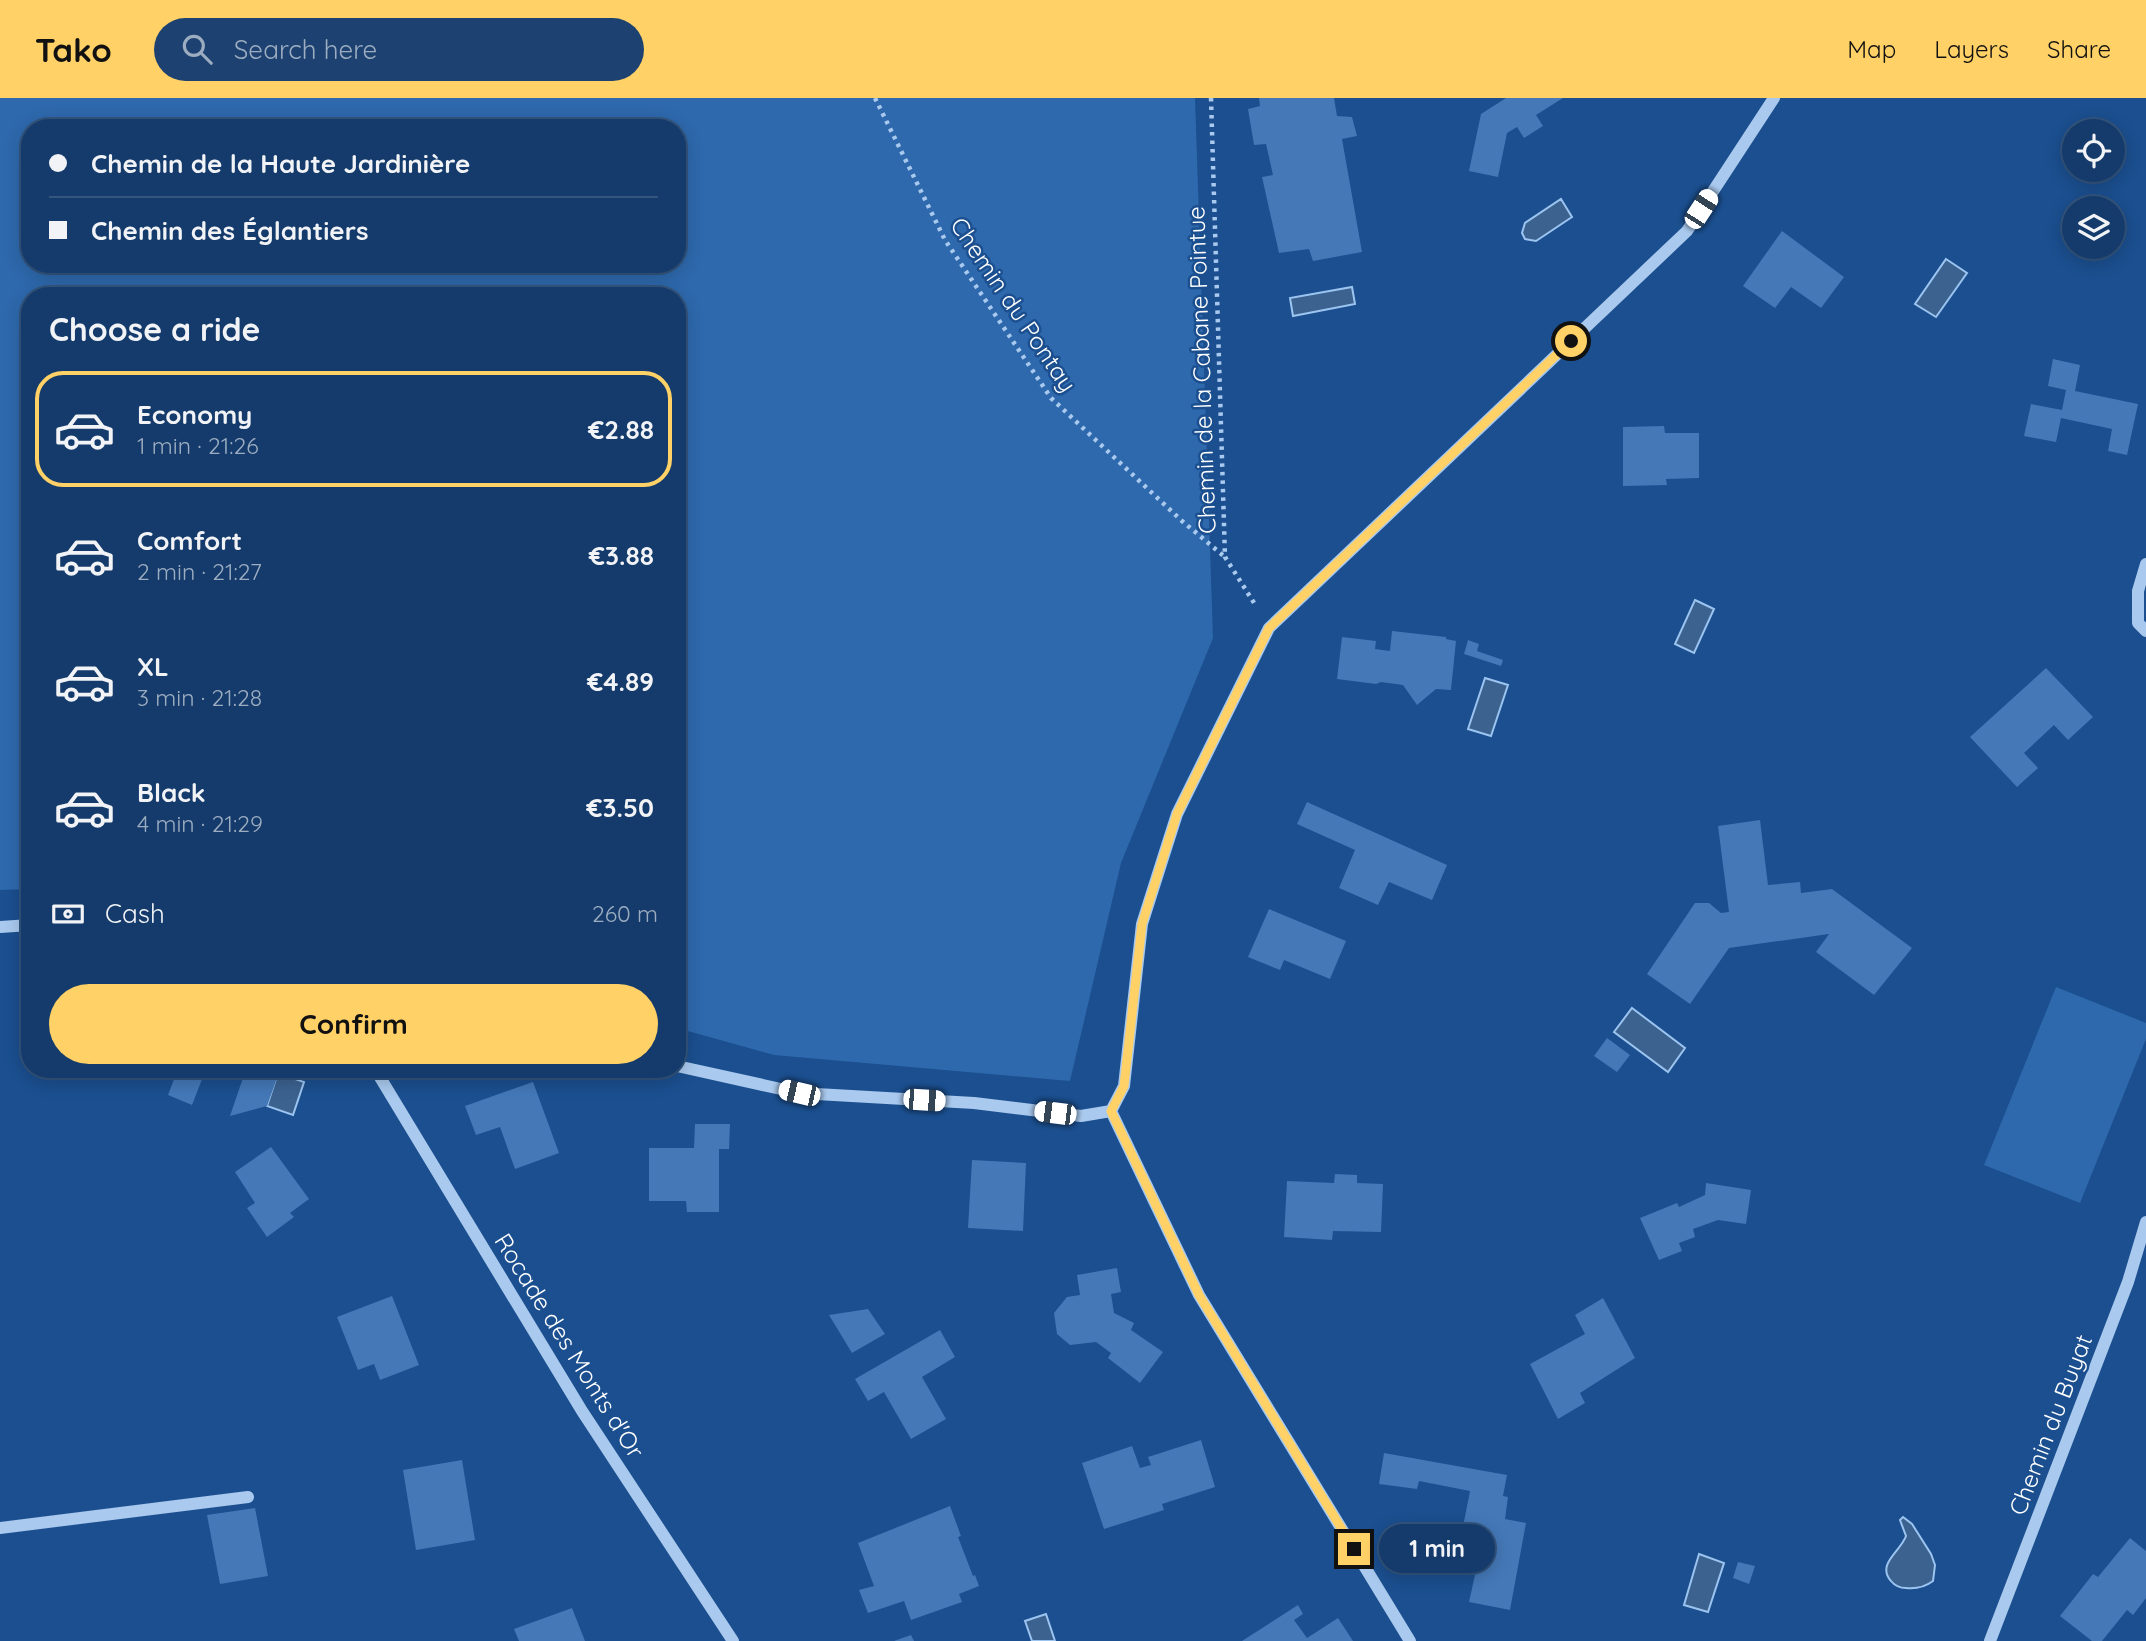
<!DOCTYPE html>
<html lang="en">
<head>
<meta charset="utf-8">
<style>
  :root { --surface:#143b6b; --page:#1d4271; --text:#f1f3f6; --muted:#9dadc1; --line:#33557e; --accent:#ffd166 }
  body { margin:0; font-family:Quicksand,sans-serif; background:var(--page); color:var(--text); height:100vh; display:flex; flex-direction:column; font-size:26px; white-space:nowrap }
  * { box-sizing:border-box; margin:0 }
  p { font-size:23px; color:var(--muted) }
  .icon { flex:none; width:38px; height:38px; fill:none; stroke:currentColor; stroke-width:2; stroke-linecap:round; stroke-linejoin:round }
  .map { position:relative; flex:1; overflow:hidden }
  .details { position:absolute; left:21px; top:189px; width:665px; height:791px; display:flex; flex-direction:column; background:var(--surface); border-radius:28px; box-shadow:0 4px 18px #0003,0 0 0 2px var(--line) }
  .details>* { flex:none }
  .top-card { position:absolute; left:21px; top:21px; width:665px; height:154px; border-radius:28px; box-shadow:0 4px 18px #0003,0 0 0 2px var(--line); display:grid; align-content:center; height:154px; padding:0 28px; background:var(--surface) }
  .fabs { position:absolute; left:2062px; top:21px; display:grid; gap:14px }
  .fabs a { display:grid; place-items:center; width:63px; height:63px; border-radius:50%; background:var(--surface); box-shadow:0 4px 18px #0003,0 0 0 2px var(--line); font-size:35px }
  .end { position:absolute; width:32px; height:32px; margin:-16px; border:9px solid #ffd166; background:#111; box-shadow:0 0 0 4px #111 }
  .from { border-radius:50% }
  .bubble { position:absolute; height:49px; border-radius:24px; background:var(--surface); box-shadow:0 4px 18px #0003,0 0 0 2px var(--line); font-size:23px; font-weight:800; line-height:49px; text-align:center }
  .car { position:absolute; width:21px; height:42px; margin:-21px -10px; border-radius:9px; box-shadow:0 0 5px 2px #0007; background:linear-gradient(#fff 24%,#345 0 40%,#fff 0 76%,#345 0 86%,#fff 0) }
  .top-card b { display:flex; align-items:center; gap:24px; height:66px; font-size:26px }
  .top-card b+b { border-top:2px solid var(--line) }
  .top-card i { width:18px; height:18px; background:var(--text) }
  ul { padding:0; list-style:none }
  li { display:flex; align-items:center; gap:21px; height:116px; margin:0 14px 10px; padding:0 14px; border:4px solid transparent; border-radius:28px }
  li div { flex:1 }
  li b { display:block; font-size:26px }
  li em { font-style:normal; font-weight:800 }
  li.selected { border-color:var(--accent) }
  li>.icon { width:63px; height:63px; stroke-width:1.5 }
  h2 { padding:0 28px; font-size:32px; line-height:84px }
  .pay { display:flex; align-items:center; gap:18px; height:77px; padding:0 28px; font-size:26px }
  .pay p { margin-inline-start:auto }
  .primary-button { display:flex; gap:14px; margin-top:auto; padding:14px 28px }
  .primary-button a { flex:1; height:80px; border-radius:42px; background:var(--accent); color:#111; font-size:28px; font-weight:800; line-height:80px; text-align:center }
  header { display:flex; align-items:center; gap:42px; box-sizing:border-box; height:98px; padding:0 35px; background:var(--accent); color:#111 }
  header strong { font-size:33px }
  nav { display:flex; gap:38px; margin-inline-start:auto; font-size:24px }
  .search { width:490px; height:63px; background:var(--page); display:flex; align-items:center; gap:18px; box-sizing:border-box; padding:0 24px; border-radius:38px; color:var(--muted); font-size:26px }
  .map>svg:first-child { display:block }
  .green { fill:#2e69ad; fill-rule:evenodd }
  .water { fill:#3c6290; stroke:#9cc4f0; stroke-width:2 }
  .building { fill:#4478b7 }
  .lines { fill:none; stroke-linecap:round; stroke-linejoin:round }
  .path { stroke:#a9c9ee; stroke-width:4.5; stroke-dasharray:3.5 5; stroke-linecap:butt }
  .minor { stroke:#a9c9ee; stroke-width:12 }
  .route { stroke:#ffd166; stroke-width:9 }
  .labels { text-anchor:middle; stroke-width:5; stroke-linejoin:round; paint-order:stroke }
  .street-label { font-size:24px; fill:#fff; stroke:#1b4f8f }
</style>
</head>
<body>
<header>
<strong>Tako</strong>
<div class="search"><svg class="icon" aria-label="search" viewBox="0 0 24 24"><circle cx="10" cy="10" r="6"/><path d="M15 15l6 6"/></svg>Search here</div>
<nav><a>Map</a><a>Layers</a><a>Share</a></nav>
</header>
<div class="map">
<svg width="2146" height="1543" viewBox="0 0 2146 1543">
  <rect width="100%" height="100%" fill="#1b4f8f"/>
  <path class="green" d="M0 0H1195L1213 540 1121 765 1070 983 774 957 677 930V198H30V791L0 792ZM30 30H677V166H30Z
    M2056 889 2146 925V941L2080 1105 1984 1067Z"/>
  <path class="water" d="M1561 101 1572 119 1536 143 1525 141 1522 135 1525 125Z
    M1946 161 1967 175 1936 219 1915 206Z
    M1352 189 1355 206 1293 218 1290 200Z
    M1695 502 1714 511 1694 555 1675 546Z
    M1485 580 1508 587 1491 638 1468 631Z
    M1632 910 1685 950 1668 974 1614 934Z
    M278 975 304 984 293 1017 267 1008Z
    M1903 1419 1912 1426 1931 1456 1935 1467 1933 1483C1925 1489 1916 1491 1906 1490 1900 1490 1895 1488 1891 1483 1876 1466 1901 1453 1906 1438L1900 1422Z
    M1699 1456 1724 1465 1708 1514 1684 1507Z
    M1046 1516 1055 1543H1032L1025 1523Z"/>
  <path class="building" d="M1259 0H1334L1337 18 1352 19 1357 38 1342 41 1362 154 1313 163 1309 151 1279 155 1262 79 1273 77 1266 46 1254 47 1248 11 1260 8Z
    M1506 0H1563L1536 17 1543 28 1524 40 1517 29 1507 35 1498 79 1469 73 1481 16Z
    M1782 133 1844 179 1821 210 1791 189 1775 210 1743 188Z
    M2053 261 2080 267 2075 293 2138 306 2127 357 2108 353 2112 331 2061 320 2056 344 2024 338 2031 306 2062 312 2066 292 2048 288Z
    M1664 328 1665 335H1699V380L1666 381 1667 387 1623 388V329Z
    M1392 533 1446 539V541L1456 543 1451 592 1436 591 1417 607 1403 587 1381 584 1376 586 1337 581 1342 539 1376 543 1375 551 1390 553Z
    M1468 542 1479 546 1477 553 1503 562 1501 568 1464 556Z
    M2046 570 2093 619 2068 642 2054 627 2024 655 2038 670 2017 689 1970 639Z
    M1307 704 1447 767 1432 802 1389 784 1378 807 1339 790 1355 752 1297 726Z
    M1760 722 1768 787 1800 784 1801 795 1832 791 1912 850 1874 897 1816 854 1829 836 1729 850 1690 906 1647 876 1695 805H1709L1721 815 1729 814 1718 728Z
    M1269 811 1346 843 1330 881 1284 862 1280 872 1248 859Z
    M1607 940 1630 957 1617 974 1594 958Z
    M178 971H206L192 1007 168 997Z
    M246 971 277 980 267 1008 230 1018Z
    M533 984 559 1055 515 1071 500 1029 476 1037 465 1008Z
    M695 1026H730L729 1051H719V1114H687L686 1103H649V1050H694Z
    M271 1049 309 1101 290 1115 294 1119 267 1139 247 1110 255 1105 235 1074Z
    M972 1062 1026 1065 1023 1133 968 1130Z
    M1335 1076 1357 1077V1085L1383 1086 1381 1134 1333 1133 1332 1142 1284 1139 1287 1083 1334 1085Z
    M1706 1085 1751 1092 1746 1126 1718 1122 1693 1131 1695 1139 1679 1145 1682 1153 1659 1162 1640 1120 1677 1105 1679 1109 1705 1097Z
    M1117 1170 1121 1194 1111 1196 1114 1215 1134 1225 1131 1232 1163 1254 1140 1285 1108 1260 1111 1255 1096 1244 1070 1247 1057 1236 1054 1215 1067 1199 1080 1197 1077 1177Z
    M392 1198 419 1267 380 1282 374 1266 358 1272 337 1219Z
    M1603 1200 1635 1260 1580 1295 1585 1305 1558 1321 1530 1266 1585 1236 1575 1217Z
    M868 1211 885 1236 852 1255 829 1217Z
    M940 1232 955 1259 922 1279 946 1321 911 1341 884 1294 868 1303 855 1281Z
    M1201 1342 1215 1389 1162 1406 1164 1412 1104 1431 1082 1365 1132 1348 1140 1370 1151 1367 1148 1359Z
    M1384 1355 1507 1377 1503 1398 1508 1399 1505 1421 1526 1425 1510 1512 1469 1504 1475 1477 1466 1476 1472 1441 1461 1439 1470 1393 1419 1383 1417 1391 1379 1386Z
    M462 1362 475 1442 416 1452 403 1372Z
    M950 1408 961 1438 958 1439 973 1478 975 1477 979 1488 959 1496 962 1504 911 1522 904 1503 868 1515 859 1492 874 1488 858 1445Z
    M255 1410 268 1478 220 1486 207 1417Z
    M2130 1440 2146 1453V1500L2133 1517 2127 1512 2102 1543H2092L2060 1518 2093 1476 2098 1479Z
    M1738 1464 1755 1468 1749 1486 1733 1480Z
    M1298 1507 1303 1516 1294 1522 1307 1540 1338 1520 1353 1543H1242Z
    M572 1510 585 1543H519L514 1531Z
    M911 1537 914 1543H894Z"/>
  <g class="lines">
    <path class="path" d="M875 0 945 142 1051 300 1182 423 1225 459
      M1211 0 1225 459 1256 508"/>
    <path class="minor" d="M2146 466 2138 493V525L2146 533
      M0 829 30 827
      M677 968 799 995 974 1005 1081 1018 1111 1013 1124 988 1142 826 1177 716 1269 530 1687 133 1774 0
      M375 971 582 1313 733 1543
      M1111 1013 1199 1197 1410 1543
      M0 1430 248 1399
      M1990 1543 2128 1184 2146 1124"/>
  </g>
  <g class="lines">
    <path class="route" d="M1354 1451 1199 1197 1111 1013 1124 988 1142 826 1177 716 1269 530 1571 243"/>
  </g>
  <g class="labels">
    <g class="street-label">
      <text transform="translate(1013 207) rotate(56)" y="8">Chemin du Pontay</text>
      <text transform="translate(1202 272) rotate(-92)" y="8">Chemin de la Cabane Pointue</text>
      <text transform="translate(569 1248) rotate(58)" y="8">Rocade des Monts d'Or</text>
      <text transform="translate(2051 1327) rotate(-69)" y="8">Chemin du Buyat</text>
    </g>
  </g>
</svg>
<div class="fabs">
<a><svg class="icon" aria-label="locate" viewBox="0 0 24 24"><circle cx="12" cy="12" r="6"/><path d="M12 2v4M12 18v4M2 12h4M18 12h4"/></svg></a>
<a><svg class="icon" aria-label="layers" viewBox="0 0 24 24"><path d="M12 4l9 5-9 5-9-5zM3 14l9 5 9-5"/></svg></a>
</div>
<i class="end from" style="left:1571px;top:243px"></i>
<i class="end" style="left:1354px;top:1451px"></i>
<div class="bubble" style="left:1379px;top:1426px;width:116px">1 min</div>
<i class="car" style="left:1701px;top:111px;rotate:33deg"></i>
<i class="car" style="left:799px;top:995px;rotate:283deg"></i>
<i class="car" style="left:924px;top:1002px;rotate:94deg"></i>
<i class="car" style="left:1055px;top:1015px;rotate:277deg"></i>
<div class="top-card">
<b><i class="from"></i>Chemin de la Haute Jardinière</b>
<b><i></i>Chemin des Églantiers</b>
</div>
<section class="details">
<h2>Choose a ride</h2>
<ul>
<li class="selected"><svg class="icon" aria-label="car" viewBox="0 0 24 24"><path d="M5 17H2v-5l4-1 3-4h7l3 4 3 1v5h-3M9 17h6M6 11h13"/><circle cx="7" cy="17" r="2"/><circle cx="17" cy="17" r="2"/></svg><div><b>Economy</b><p>1 min · 21:26</p></div><em>€2.88</em></li>
<li><svg class="icon" aria-label="car" viewBox="0 0 24 24"><path d="M5 17H2v-5l4-1 3-4h7l3 4 3 1v5h-3M9 17h6M6 11h13"/><circle cx="7" cy="17" r="2"/><circle cx="17" cy="17" r="2"/></svg><div><b>Comfort</b><p>2 min · 21:27</p></div><em>€3.88</em></li>
<li><svg class="icon" aria-label="car" viewBox="0 0 24 24"><path d="M5 17H2v-5l4-1 3-4h7l3 4 3 1v5h-3M9 17h6M6 11h13"/><circle cx="7" cy="17" r="2"/><circle cx="17" cy="17" r="2"/></svg><div><b>XL</b><p>3 min · 21:28</p></div><em>€4.89</em></li>
<li><svg class="icon" aria-label="car" viewBox="0 0 24 24"><path d="M5 17H2v-5l4-1 3-4h7l3 4 3 1v5h-3M9 17h6M6 11h13"/><circle cx="7" cy="17" r="2"/><circle cx="17" cy="17" r="2"/></svg><div><b>Black</b><p>4 min · 21:29</p></div><em>€3.50</em></li>
</ul>
<div class="pay"><svg class="icon" aria-label="cash" viewBox="0 0 24 24"><path d="M3 7h18v10H3z"/><circle cx="12" cy="12" r="2"/></svg>Cash<p>260 m</p></div>
<div class="primary-button"><a>Confirm</a></div>
</section>
</div>
</body>
</html>
